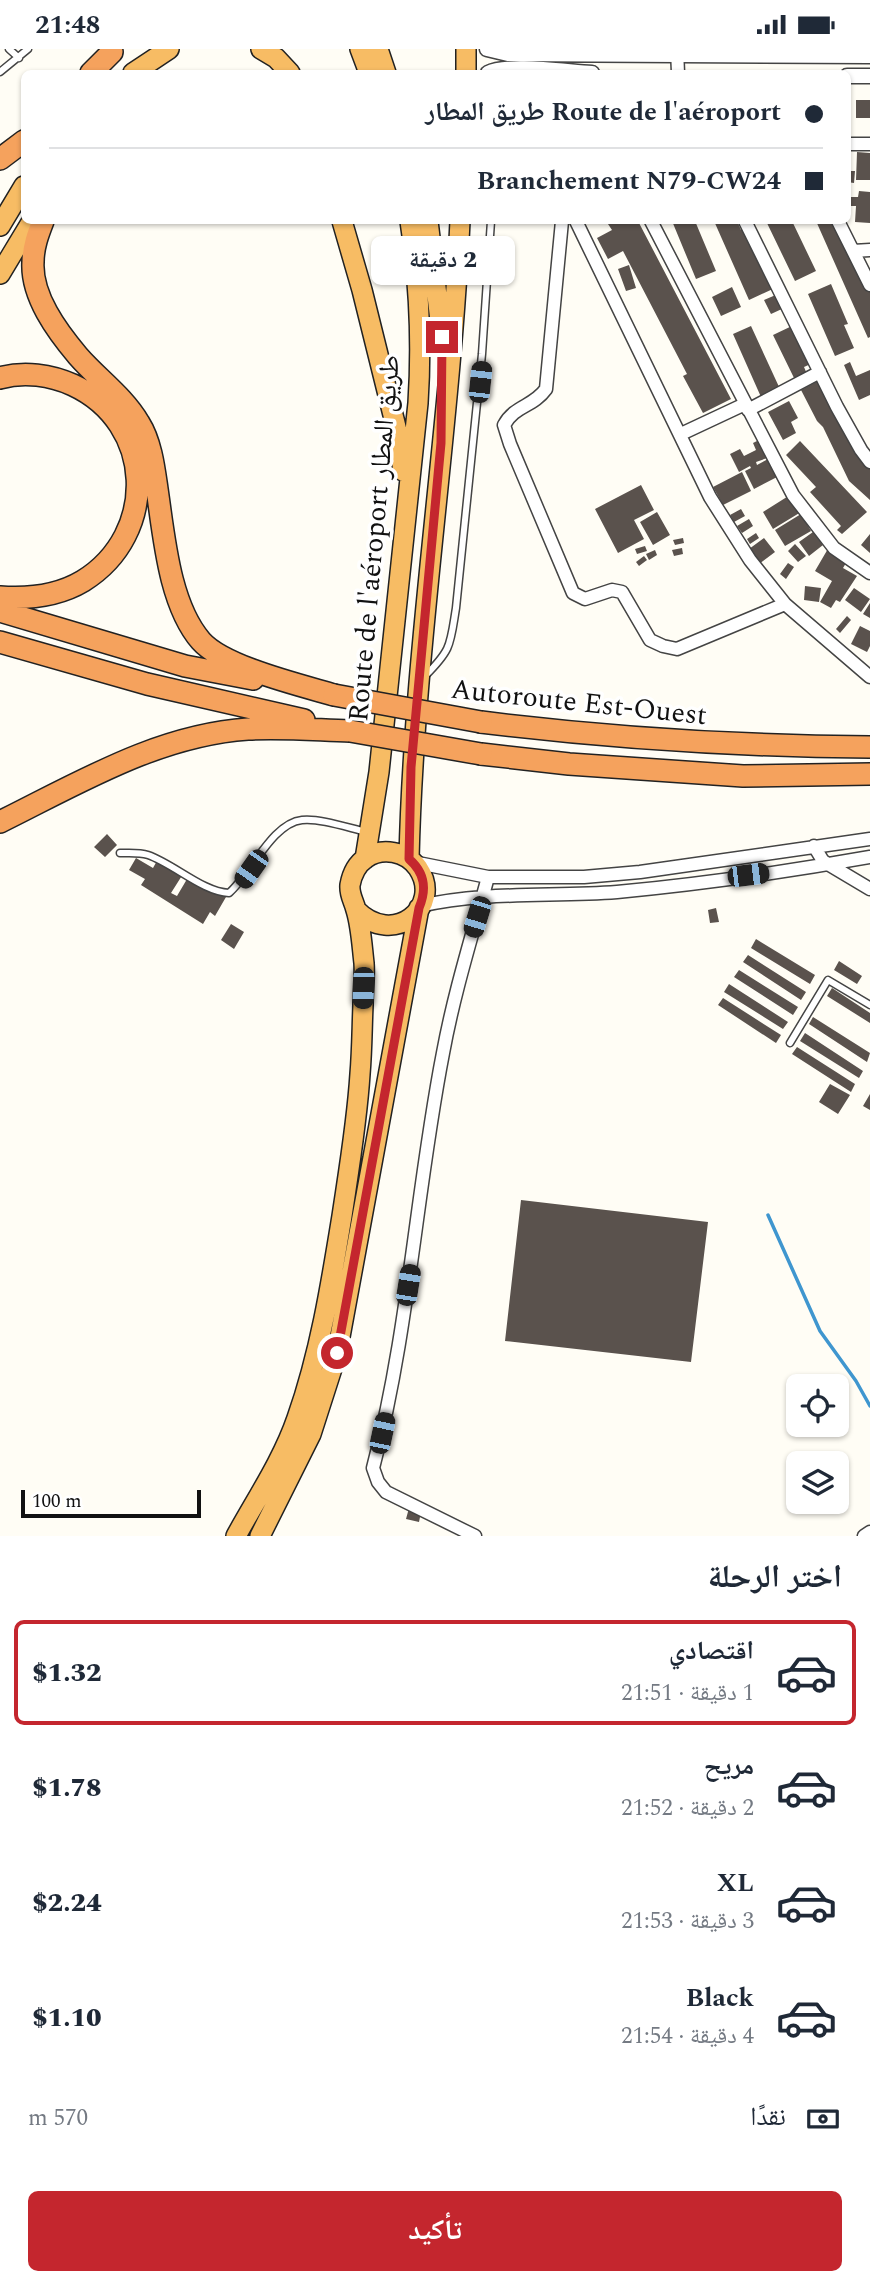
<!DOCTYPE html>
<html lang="ar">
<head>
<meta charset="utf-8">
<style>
  :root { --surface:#fff; --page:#f2f2f3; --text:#1f2937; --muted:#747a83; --line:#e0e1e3; --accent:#c4262e }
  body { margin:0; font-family:Spectral,"Noto Naskh Arabic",serif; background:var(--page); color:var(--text); direction:rtl; height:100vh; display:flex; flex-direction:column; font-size:26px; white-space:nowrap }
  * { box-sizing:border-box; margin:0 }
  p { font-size:23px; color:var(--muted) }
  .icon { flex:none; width:38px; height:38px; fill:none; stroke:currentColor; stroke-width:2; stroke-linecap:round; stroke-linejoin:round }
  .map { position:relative; height:1487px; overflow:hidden; direction:ltr }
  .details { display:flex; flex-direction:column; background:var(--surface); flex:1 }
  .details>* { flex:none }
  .hud { position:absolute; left:21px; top:21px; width:830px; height:154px; border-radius:10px; box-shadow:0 2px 5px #0004; direction:rtl; display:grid; align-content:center; height:154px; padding:0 28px; background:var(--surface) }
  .controls { position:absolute; left:786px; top:1325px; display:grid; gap:14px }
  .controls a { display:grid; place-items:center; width:63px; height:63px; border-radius:10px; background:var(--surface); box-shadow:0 2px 5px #0004; font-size:35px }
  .scale { position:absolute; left:21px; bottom:18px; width:180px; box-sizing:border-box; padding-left:7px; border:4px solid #111; border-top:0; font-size:19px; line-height:24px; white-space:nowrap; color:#111; -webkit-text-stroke:5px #fff; paint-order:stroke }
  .end { position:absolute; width:32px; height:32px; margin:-16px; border:9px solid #c4262e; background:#fff; box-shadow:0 0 0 4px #fff }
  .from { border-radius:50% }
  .bubble { position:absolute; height:49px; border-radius:10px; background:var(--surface); box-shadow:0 2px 5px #0004; font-size:23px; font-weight:800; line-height:49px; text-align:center; direction:rtl }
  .car { position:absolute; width:21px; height:42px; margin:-21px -10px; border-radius:9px; box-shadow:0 0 5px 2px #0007; background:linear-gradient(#222 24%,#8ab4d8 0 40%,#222 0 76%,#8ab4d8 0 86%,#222 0) }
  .hud b { display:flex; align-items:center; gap:24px; height:66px; font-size:26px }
  .hud b+b { border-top:2px solid var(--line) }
  .hud i { width:18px; height:18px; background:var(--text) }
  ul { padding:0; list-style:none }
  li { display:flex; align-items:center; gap:21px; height:105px; margin:0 14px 10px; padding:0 14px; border:4px solid transparent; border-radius:10px }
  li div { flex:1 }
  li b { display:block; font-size:26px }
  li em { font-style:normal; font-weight:800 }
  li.selected { border-color:var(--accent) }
  li>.icon { width:63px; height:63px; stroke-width:1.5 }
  h2 { padding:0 28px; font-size:32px; line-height:84px }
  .pay { display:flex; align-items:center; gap:18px; height:77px; padding:0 28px; font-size:26px }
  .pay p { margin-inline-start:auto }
  .action { display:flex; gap:14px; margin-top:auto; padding:14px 28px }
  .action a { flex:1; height:80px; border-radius:10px; background:var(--accent); color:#fff; font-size:28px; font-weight:800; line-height:80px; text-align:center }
  .status { display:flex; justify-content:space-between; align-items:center; height:49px; padding:0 35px; background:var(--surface); direction:ltr }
  .status svg { height:19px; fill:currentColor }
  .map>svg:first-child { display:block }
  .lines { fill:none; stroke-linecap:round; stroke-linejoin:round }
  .stream { stroke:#3f96cf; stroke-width:3.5 }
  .building { fill:#5a524d }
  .service-casing { stroke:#444; stroke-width:9 }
  .minor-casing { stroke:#444; stroke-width:15 }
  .tertiary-casing { stroke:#444; stroke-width:17 }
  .trunk-casing { stroke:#222; stroke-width:22 }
  .motorway-casing { stroke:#222; stroke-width:24 }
  .service { stroke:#fff; stroke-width:6 }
  .minor { stroke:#fff; stroke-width:12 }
  .tertiary { stroke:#fff; stroke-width:14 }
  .trunk { stroke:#f7bc64; stroke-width:19 }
  .motorway { stroke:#f5a25d; stroke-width:21 }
  .motorway-bridge-casing { stroke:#222; stroke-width:24; stroke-linecap:butt }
  .motorway-bridge { stroke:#f5a25d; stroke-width:21 }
  .route { stroke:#c4262e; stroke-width:9 }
  .labels { text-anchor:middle; stroke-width:7; stroke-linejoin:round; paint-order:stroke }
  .street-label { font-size:28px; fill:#111; stroke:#fff }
</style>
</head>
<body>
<div class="status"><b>21:48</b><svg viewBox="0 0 49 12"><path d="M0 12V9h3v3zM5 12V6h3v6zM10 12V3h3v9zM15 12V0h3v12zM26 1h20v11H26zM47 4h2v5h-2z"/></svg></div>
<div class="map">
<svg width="870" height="1487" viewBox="0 0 870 1487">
  <rect width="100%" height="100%" fill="#fffdf5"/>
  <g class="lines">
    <path class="stream" d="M768 1166 820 1282 856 1332 870 1357"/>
  </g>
  <path class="building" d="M856 51H870V69H856Z
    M857 103 870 104V131H856Z
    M847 122H855L854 134 847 133Z
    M859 142 870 143V174L855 173 856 157H850V148H858Z
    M606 172H638L731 350 703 364 683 327 687 325 623 202 608 210 597 189 612 181Z
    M672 172H695L716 222 696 230Z
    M714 172H737L741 181 745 179 775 239 749 251Z
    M766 172H792L816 222 795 232Z
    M816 172H839L870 241V288L868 289Z
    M629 216 636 239 626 242 618 220Z
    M831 235 848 275 844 276 854 299 835 307 808 245Z
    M732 238 741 258 721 267 712 248Z
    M778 245 784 259 771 265 764 251Z
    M794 276 813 314 804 318 807 325 795 331 773 286Z
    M751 277 780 340 761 348 733 285Z
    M850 313 856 327 870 321V346L859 351 844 316Z
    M824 329 864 415 870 420V451L849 432 823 378 817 372 801 341Z
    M789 352 798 369 791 373 796 384 783 391 768 363Z
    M761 390 770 408 756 413 757 416 770 409 779 427 754 440 745 422 751 419 750 417 739 423 730 405 740 400 744 407 756 401 753 394Z
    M800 392 867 463 842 485 837 481 841 477 810 443 816 438 786 406Z
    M742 423 751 442 723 456 713 438Z
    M641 436 654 461 634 471 644 490 618 504 595 460Z
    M790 446 801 463 773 480 763 463Z
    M741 460 745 467 734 473 730 466Z
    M657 463 670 486 653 496 640 473Z
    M801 465 811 482 785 497 775 481Z
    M749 470 753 477 742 484 737 477Z
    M813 483 823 496 809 507 799 493Z
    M756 484 759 489 750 495 747 490Z
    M870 485V504L861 496Z
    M683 489 684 494 675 496 673 491Z
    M764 489 775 503 759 515 749 500Z
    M795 495 806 507 798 513 788 502Z
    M645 497 647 502 637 505 635 500Z
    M829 498 849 509 843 519 857 527 840 553 836 551 831 559 820 553 832 532 815 522Z
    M682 499 683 505 674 507 672 501Z
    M655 501 657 506 649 511 646 505Z
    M644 507 647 511 639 517 636 513Z
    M788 514 794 518 786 530 780 525Z
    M805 537 821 539 819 553 804 551Z
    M854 539 870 550 861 563 845 551Z
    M870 554V569L863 565Z
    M847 567 851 571 840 584 836 580Z
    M860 577 870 582V597L867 603 851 595Z
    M107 785 117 796 105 808 94 798Z
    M136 809 153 819 158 810 183 825 171 844 177 847 190 825 226 848 215 867 210 863 203 875 141 836 145 830 129 821Z
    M716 859 719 873 710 874 708 861Z
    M231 875 244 883 234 900 221 891Z
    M756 890 815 926 810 935 751 899Z
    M748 906 806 943 801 951 743 913Z
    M839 912 862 927 857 935 834 921Z
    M739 921 798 958 793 966 734 928Z
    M729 935 788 973 783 980 724 943Z
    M832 939 870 964V974L827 947Z
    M723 949 781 986 776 994 718 956Z
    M813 968 870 1004 867 1013 809 975Z
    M805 984 863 1022 859 1029 800 992Z
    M797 998 855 1035 851 1043 792 1005Z
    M830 1035 850 1046 838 1065 819 1053Z
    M870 1045V1061L863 1057Z
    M521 1151 708 1173 691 1313 505 1292Z
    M409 1459 421 1463 419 1473 406 1470Z"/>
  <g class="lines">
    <defs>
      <path id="service" d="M9 0 19 9
        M0 23 28 0
        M425 627C452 600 450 596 456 559L482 305 491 172
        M120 804C129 804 139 803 148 806 174 815 203 843 229 844 251 825 272 774 302 771 320 769 349 779 367 783
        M790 994 828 931 870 956"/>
      <path id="minor" d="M677 0 678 24
        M847 95H870
        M562 172 546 340C533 358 515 356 504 376L510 395 573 544 585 550 612 541 622 543 650 591 663 597 677 600 785 555
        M576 172 710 448 750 511 785 555 870 628
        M651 172 793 446 834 499 870 524
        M745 172 837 358 861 401 870 413
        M838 172 870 236
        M853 202 870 201
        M748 361 820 323
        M681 385 745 355
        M814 797 823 812 870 840
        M413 813 488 828H584L640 823 870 790
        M420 857C485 842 551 848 617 843 701 835 786 823 870 808
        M475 1487 386 1443 378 1433 373 1419C409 1282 416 1142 443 1004 454 944 472 887 488 828
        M864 1487 870 1483"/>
      <path id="tertiary" d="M487 0 508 5 870 7
        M488 24C507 14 568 23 592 24
        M847 27H870"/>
      <path id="trunk" d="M261 0 276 9 290 24
        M360 0 369 24
        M378 0 386 24
        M466 0V24
        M133 24 169 0
        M342 172 362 241 397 382 403 422
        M428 172 442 288
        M0 177 24 137
        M0 225 32 172
        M365 810 379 723 418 354C422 293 419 232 410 172
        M409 810C414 596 450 385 460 172
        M236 1487C257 1449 283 1410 297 1369 320 1304 331 1235 342 1167 349 1120 357 1073 360 1025 362 1002 362 979 363 956 363 942 365 928 364 914 362 897 361 877 356 861 354 852 349 846 350 836 352 825 357 815 366 809 382 798 406 802 418 819 444 858 393 899 356 861
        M260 1487 311 1385 337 1304 419 859"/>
      <path id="motorway" d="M91 24 112 3
        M0 110 24 92
        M43 172C38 185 33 198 33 213 31 247 57 282 78 307 98 330 123 347 139 374 151 393 154 419 157 440 164 487 169 555 201 592 224 618 300 636 334 646
        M0 329C24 322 51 326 73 336 155 374 159 485 83 532 58 547 28 550 0 548
        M0 562 185 617 253 630
        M0 593 147 635 304 671
        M481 673C610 689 739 697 870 698
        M481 705 569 715 743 727 870 725
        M0 773C79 734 158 686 248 680 282 678 316 681 350 682"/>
    </defs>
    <use href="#service" class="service-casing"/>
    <use href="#minor" class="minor-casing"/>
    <use href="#tertiary" class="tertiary-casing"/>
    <use href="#trunk" class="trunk-casing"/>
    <use href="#motorway" class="motorway-casing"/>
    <use href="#service" class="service"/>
    <use href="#minor" class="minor"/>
    <use href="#tertiary" class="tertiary"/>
    <use href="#trunk" class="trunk"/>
    <use href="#motorway" class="motorway"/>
    <defs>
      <path id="motorway-bridge" d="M334 646 481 673
        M350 682 481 705"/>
    </defs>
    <use href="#motorway-bridge" class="motorway-bridge-casing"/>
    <use href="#motorway-bridge" class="motorway-bridge"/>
  </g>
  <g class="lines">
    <path class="route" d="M337 1304 419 859C427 840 425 824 409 810L411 718 441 394 442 288"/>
  </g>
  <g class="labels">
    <g class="street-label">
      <text transform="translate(373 489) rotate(-85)" y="10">Route de l'aéroport طريق المطار</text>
      <text transform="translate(579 652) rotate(6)" y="10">Autoroute Est-Ouest</text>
    </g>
  </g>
</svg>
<div class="controls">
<a><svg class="icon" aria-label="locate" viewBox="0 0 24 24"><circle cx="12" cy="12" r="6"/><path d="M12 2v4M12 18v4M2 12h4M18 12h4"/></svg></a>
<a><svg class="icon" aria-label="layers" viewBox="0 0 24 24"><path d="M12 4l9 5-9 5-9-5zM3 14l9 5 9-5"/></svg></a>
</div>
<div class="scale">100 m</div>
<i class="end from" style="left:337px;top:1304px"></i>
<i class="end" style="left:442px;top:288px"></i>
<div class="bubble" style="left:371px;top:187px;width:144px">2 دقيقة</div>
<i class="car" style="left:480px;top:333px;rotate:6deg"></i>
<i class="car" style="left:251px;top:820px;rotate:215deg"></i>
<i class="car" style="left:748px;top:826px;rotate:83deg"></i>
<i class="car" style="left:477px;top:868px;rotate:197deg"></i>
<i class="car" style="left:363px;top:939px;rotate:182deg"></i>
<i class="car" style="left:408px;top:1236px;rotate:9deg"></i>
<i class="car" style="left:382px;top:1384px;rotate:12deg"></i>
<div class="hud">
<b><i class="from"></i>Route de l'aéroport طريق المطار</b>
<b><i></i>Branchement N79-CW24</b>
</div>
</div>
<section class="details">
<h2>اختر الرحلة</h2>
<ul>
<li class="selected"><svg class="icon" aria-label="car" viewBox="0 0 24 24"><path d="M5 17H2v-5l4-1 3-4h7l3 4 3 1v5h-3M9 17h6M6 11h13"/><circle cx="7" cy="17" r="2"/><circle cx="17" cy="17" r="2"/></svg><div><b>اقتصادي</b><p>1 دقيقة · 21:51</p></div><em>$1.32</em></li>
<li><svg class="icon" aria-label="car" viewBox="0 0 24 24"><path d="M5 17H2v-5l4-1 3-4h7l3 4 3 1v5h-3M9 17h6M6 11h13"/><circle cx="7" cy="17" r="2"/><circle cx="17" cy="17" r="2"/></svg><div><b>مريح</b><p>2 دقيقة · 21:52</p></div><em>$1.78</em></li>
<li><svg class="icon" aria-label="car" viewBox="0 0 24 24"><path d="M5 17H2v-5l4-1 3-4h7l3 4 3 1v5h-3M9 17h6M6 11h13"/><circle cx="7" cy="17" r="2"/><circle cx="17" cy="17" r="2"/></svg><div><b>XL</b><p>3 دقيقة · 21:53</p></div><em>$2.24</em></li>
<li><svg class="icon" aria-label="car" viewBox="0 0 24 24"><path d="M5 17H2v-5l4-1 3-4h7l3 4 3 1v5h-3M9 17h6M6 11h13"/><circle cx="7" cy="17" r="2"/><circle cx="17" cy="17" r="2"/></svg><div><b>Black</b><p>4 دقيقة · 21:54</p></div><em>$1.10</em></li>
</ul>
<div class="pay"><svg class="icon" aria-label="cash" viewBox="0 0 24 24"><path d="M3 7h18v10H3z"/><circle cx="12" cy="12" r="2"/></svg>نقدًا<p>570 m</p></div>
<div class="action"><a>تأكيد</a></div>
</section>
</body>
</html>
